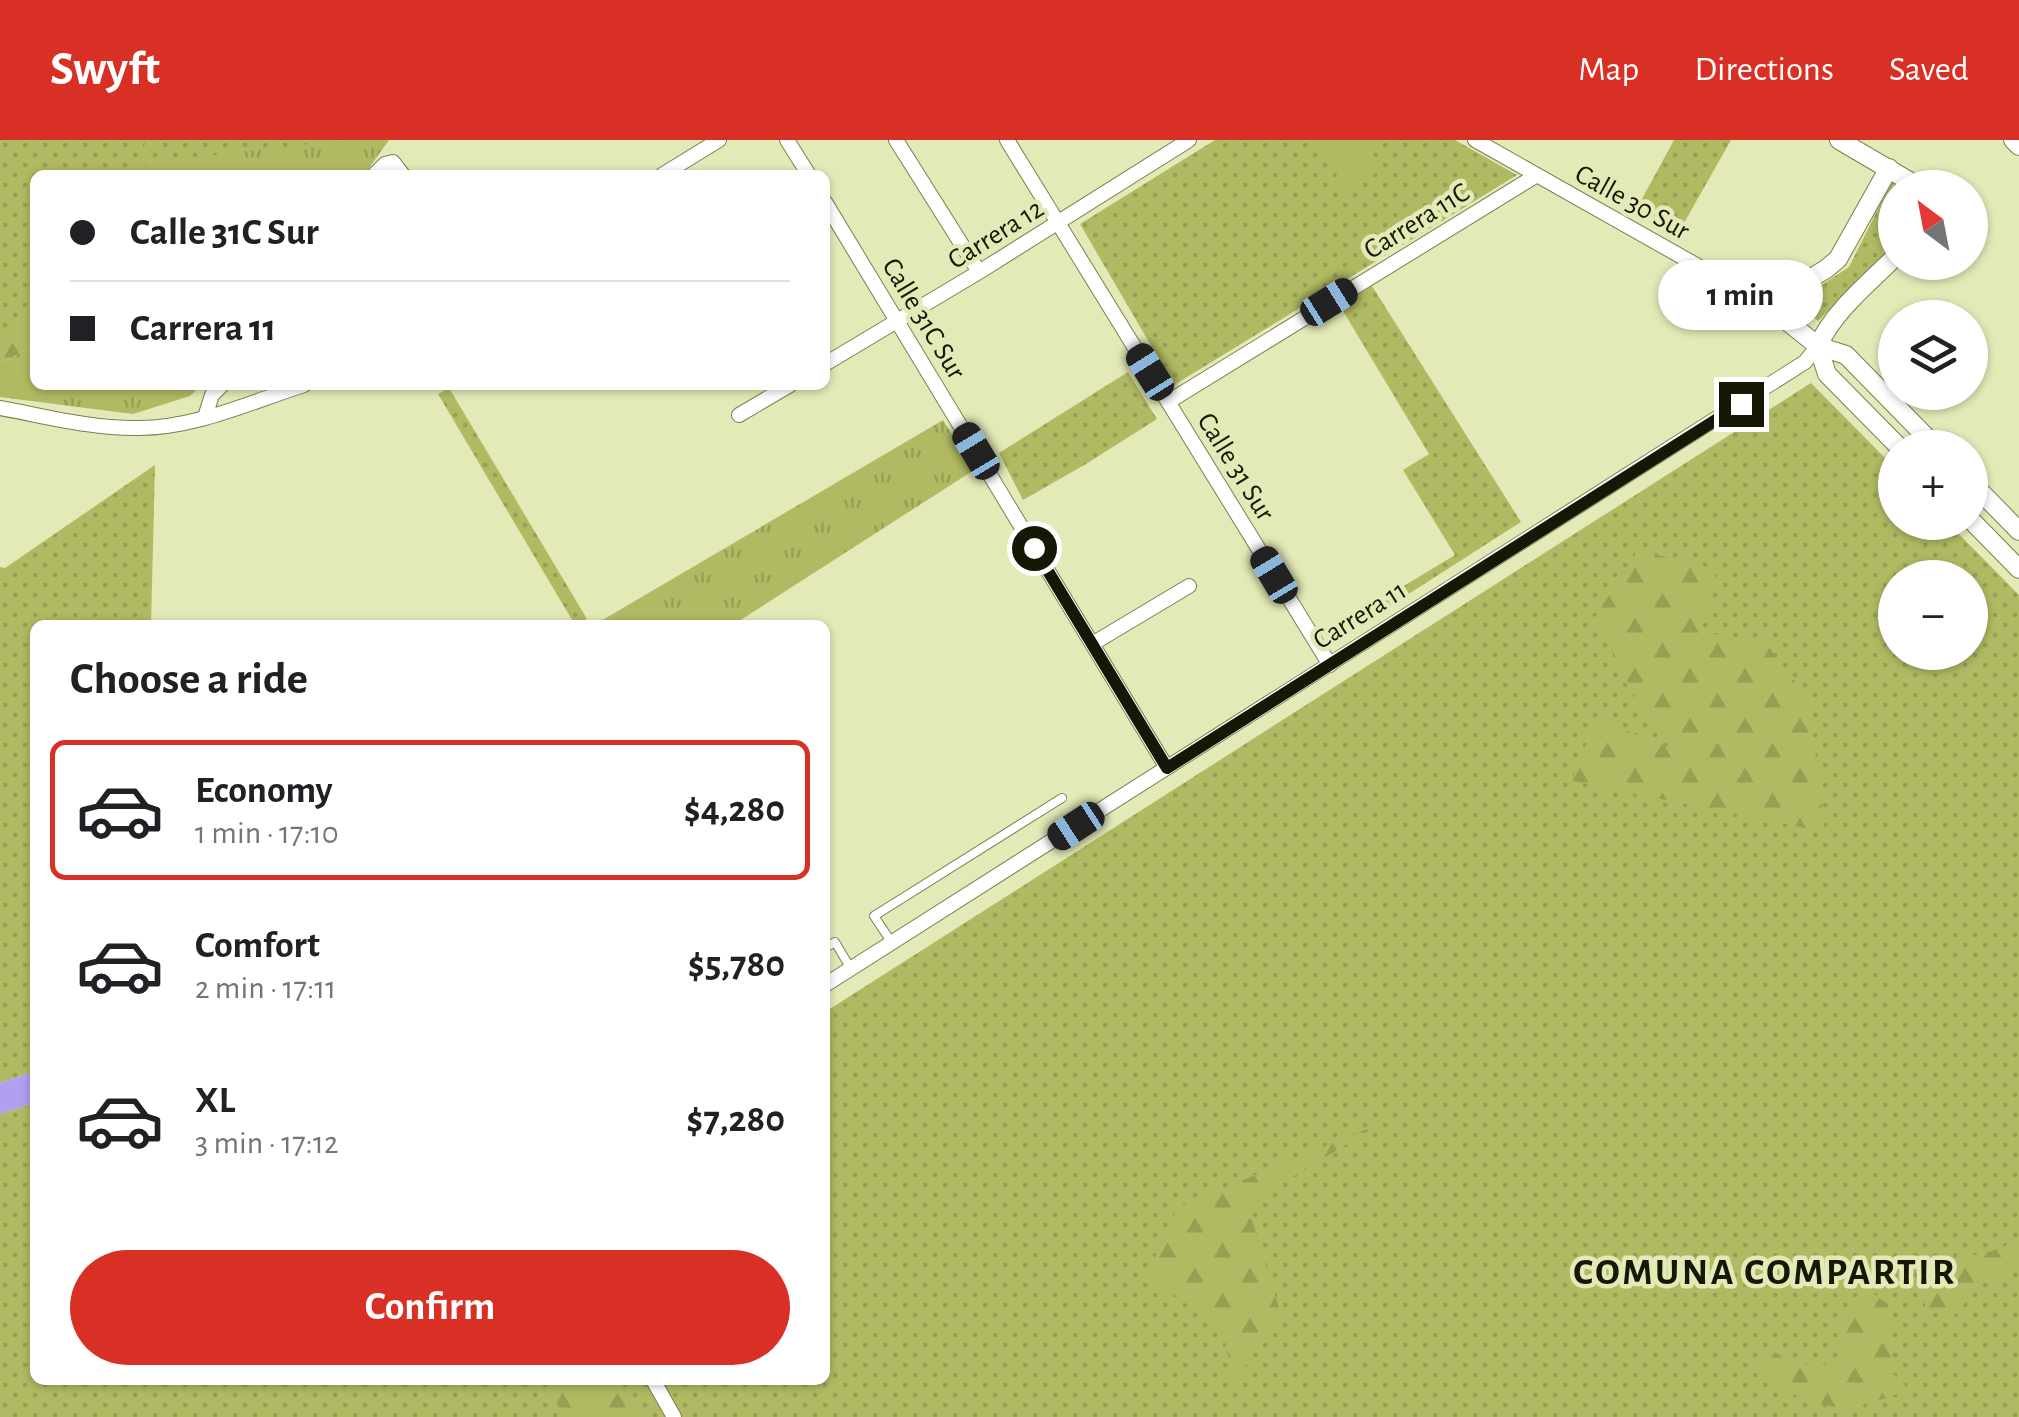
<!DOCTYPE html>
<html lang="en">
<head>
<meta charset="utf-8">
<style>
  :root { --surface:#fff; --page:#f2f2f2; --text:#202124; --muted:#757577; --line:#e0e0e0; --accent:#d93025 }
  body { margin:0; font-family:"Alegreya Sans",sans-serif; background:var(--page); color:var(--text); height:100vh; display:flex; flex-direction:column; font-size:38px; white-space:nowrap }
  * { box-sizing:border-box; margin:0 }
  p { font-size:32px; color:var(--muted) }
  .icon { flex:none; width:55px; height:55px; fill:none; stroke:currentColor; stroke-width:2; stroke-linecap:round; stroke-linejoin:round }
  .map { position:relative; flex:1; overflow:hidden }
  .details { position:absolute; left:30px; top:480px; width:800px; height:765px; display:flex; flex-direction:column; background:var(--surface); border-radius:15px; box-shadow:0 2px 8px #0004 }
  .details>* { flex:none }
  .top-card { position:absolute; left:30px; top:30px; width:800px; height:220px; border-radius:15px; box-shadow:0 2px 8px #0004; display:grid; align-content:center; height:220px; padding:0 40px; background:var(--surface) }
  .needle { width:65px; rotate:328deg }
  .controls { position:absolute; left:1878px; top:30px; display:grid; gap:20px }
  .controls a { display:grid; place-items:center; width:110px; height:110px; border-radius:50%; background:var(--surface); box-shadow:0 2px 8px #0004; font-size:50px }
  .end { position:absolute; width:45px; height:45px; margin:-22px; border:12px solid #161705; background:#fff; box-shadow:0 0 0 5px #fff }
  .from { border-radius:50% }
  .bubble { position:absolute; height:70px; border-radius:35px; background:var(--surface); box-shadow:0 2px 8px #0004; font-size:32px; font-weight:700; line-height:70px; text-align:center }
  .car { position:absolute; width:30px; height:60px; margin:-30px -15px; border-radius:12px; box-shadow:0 0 8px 2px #0007; background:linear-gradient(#222 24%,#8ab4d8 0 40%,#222 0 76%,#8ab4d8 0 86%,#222 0) }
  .top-card b { display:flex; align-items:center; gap:35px; height:95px; font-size:38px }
  .top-card b+b { border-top:2px solid var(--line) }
  .top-card i { width:25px; height:25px; background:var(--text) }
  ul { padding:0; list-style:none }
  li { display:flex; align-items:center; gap:30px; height:140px; margin:0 20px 15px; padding:0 20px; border:5px solid transparent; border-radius:15px }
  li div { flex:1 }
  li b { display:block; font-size:38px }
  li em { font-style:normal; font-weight:700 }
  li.on { border-color:var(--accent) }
  li>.icon { width:90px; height:90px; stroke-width:1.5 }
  h2 { padding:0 40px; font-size:45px; line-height:120px }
  .cta { display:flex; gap:20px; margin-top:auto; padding:20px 40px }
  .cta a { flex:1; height:115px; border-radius:60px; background:var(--accent); color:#fff; font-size:40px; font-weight:700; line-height:115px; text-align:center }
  header { display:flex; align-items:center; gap:60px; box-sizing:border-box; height:140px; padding:0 50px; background:var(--accent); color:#fff }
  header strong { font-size:48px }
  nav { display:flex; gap:55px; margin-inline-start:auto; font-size:35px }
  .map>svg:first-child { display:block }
  .grass { fill:url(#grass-dots); fill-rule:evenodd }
  .forest { fill:url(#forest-firs) }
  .park { fill:url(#park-tufts) }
  .pitch { fill:#b1ba62 }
  .water { fill:#b1a0f0 }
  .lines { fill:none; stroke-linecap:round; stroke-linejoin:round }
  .service-casing { stroke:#7a7f51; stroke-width:10 }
  .minor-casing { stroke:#7a7f51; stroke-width:16 }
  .tertiary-casing { stroke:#7a7f51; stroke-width:20 }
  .service { stroke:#fff; stroke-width:8 }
  .minor { stroke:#fff; stroke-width:14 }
  .tertiary { stroke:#fff; stroke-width:18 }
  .route { stroke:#161705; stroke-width:12 }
  .labels { text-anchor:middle; stroke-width:9; stroke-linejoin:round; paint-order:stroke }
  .street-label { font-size:28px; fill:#161705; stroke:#e3eab7 }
  .district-label { font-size:38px; font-weight:bold; letter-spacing:2.5px; fill:#161705; stroke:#e3eab7 }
</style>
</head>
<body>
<header>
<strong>Swyft</strong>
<nav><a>Map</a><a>Directions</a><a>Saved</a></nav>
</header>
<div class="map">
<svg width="2019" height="1277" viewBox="0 0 2019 1277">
  <defs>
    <pattern id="grass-dots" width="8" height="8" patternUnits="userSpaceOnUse" patternTransform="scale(2.5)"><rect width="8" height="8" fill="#b1ba62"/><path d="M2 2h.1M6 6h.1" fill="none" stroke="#989f54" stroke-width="1.8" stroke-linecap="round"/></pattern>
    <pattern id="forest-firs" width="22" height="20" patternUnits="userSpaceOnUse" patternTransform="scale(2.5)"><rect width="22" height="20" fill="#b1ba62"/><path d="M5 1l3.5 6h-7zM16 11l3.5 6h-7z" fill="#989f54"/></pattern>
    <pattern id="park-tufts" width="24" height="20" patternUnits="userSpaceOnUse" patternTransform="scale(2.5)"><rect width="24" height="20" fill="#b1ba62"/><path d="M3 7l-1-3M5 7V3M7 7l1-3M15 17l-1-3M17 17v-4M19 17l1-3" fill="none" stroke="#989f54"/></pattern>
  </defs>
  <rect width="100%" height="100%" fill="#e3eab7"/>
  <path class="grass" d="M0 0H343L140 35H35V201L0 224Z
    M1215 0H1455L1517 35 1174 245 1080 84Z
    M1674 0H1731L1680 90 1637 68Z
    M1892 41 1904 47 1895 48V104L1818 181 1796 162 1849 127Z
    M1372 146 1521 382 1332 503 1326 493 1455 415 1403 330 1429 314 1340 166Z
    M1128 232 1157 279 1086 324 1023 360 999 313Z
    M1811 243 1895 328V382L1948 383 2019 455V1277H0V974L35 963V1240H825V872ZM1895 438H1970V512H1895Z
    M449 248 587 479 575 485 438 254Z
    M155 325 151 485H35V931L0 943V427L5 428Z"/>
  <path class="forest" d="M148 0H159L140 35H125Z
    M35 169V201L29 208 0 224V204Z
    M1638 410 1717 430 1700 492 1765 502 1809 560 1825 692 1572 641 1596 579 1673 609 1643 572 1595 477Z
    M1384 982 1247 1064 1280 1171 1234 1244 1223 1192 1147 1134 1178 1067Z
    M2019 1101V1124L1977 1147 1953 1177 1925 1170V1121L1983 1114Z
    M1865 1148 1888 1164 1893 1234 1908 1249 1883 1259 1846 1269 1815 1263 1769 1244 1753 1225 1779 1214 1814 1227 1838 1221 1840 1185 1844 1170Z
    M545 1240H615L646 1277H564Z"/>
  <path class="park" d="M342 0H389L364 35H140L147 23Z
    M35 201V245H202L190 256 133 274 0 257V224L29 208Z
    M943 280 974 330 733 485H594Z"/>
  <path class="pitch" d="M1316 0H1364L1383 29 1345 49Z"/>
  <path class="water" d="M35 931V963L0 974V943Z"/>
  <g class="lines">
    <defs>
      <path id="service" d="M892 803 874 776 1062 658
        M825 808 835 802 851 829"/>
      <path id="minor" d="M787 0 809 35
        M896 0 979 132
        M1007 0 1330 525
        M1475 0 1767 165
        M374 35 385 24 393 22 403 35
        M662 35 719 0
        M825 62 1167 628
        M825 224 979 132 1189 0
        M1168 262 1537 35
        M0 268C45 276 92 289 139 288 195 288 251 262 304 245
        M739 275 790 245
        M205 277 212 255 222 245
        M1092 504 1189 446
        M825 845 1805 222 1818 206
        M653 1240 674 1277"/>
      <path id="tertiary" d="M1839 0 1921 48
        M2013 0 2019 6
        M1889 28 1838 119 1826 129 1767 165 1818 206 1846 215 1937 308
        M1818 206 1827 234 1900 308
        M1818 206C1833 172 1868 144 1895 117
        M1970 341 2019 391
        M1970 379 2019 429"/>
    </defs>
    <use href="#service" class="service-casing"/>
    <use href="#minor" class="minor-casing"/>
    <use href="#tertiary" class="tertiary-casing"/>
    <use href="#service" class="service"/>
    <use href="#minor" class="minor"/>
    <use href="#tertiary" class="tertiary"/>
  </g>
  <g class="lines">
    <path class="route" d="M1034 408 1167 628 1741 264"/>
  </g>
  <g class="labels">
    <g class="street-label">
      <text transform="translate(1633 61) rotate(29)" y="10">Calle 30 Sur</text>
      <text transform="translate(1416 80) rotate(-32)" y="10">Carrera 11C</text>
      <text transform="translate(995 93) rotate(-32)" y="10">Carrera 12</text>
      <text transform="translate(925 178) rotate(59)" y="10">Calle 31C Sur</text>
      <text transform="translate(1237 326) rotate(58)" y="10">Calle 31 Sur</text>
      <text transform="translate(1359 474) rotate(-32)" y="10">Carrera 11</text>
    </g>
    <g class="district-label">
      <text x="1765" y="1144">COMUNA COMPARTIR</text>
    </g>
  </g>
</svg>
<div class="controls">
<a><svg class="needle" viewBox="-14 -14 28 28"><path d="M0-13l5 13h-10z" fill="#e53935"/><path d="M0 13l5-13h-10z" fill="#757577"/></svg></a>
<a><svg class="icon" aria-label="layers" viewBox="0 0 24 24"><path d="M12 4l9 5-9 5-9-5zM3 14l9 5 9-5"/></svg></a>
<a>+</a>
<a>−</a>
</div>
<i class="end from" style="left:1034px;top:408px"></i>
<i class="end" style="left:1741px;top:264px"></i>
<div class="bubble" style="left:1658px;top:120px;width:165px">1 min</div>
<i class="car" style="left:1329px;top:162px;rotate:58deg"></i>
<i class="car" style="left:1150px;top:232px;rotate:328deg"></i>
<i class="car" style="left:976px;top:311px;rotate:329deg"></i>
<i class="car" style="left:1274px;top:435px;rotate:329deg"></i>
<i class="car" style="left:1076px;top:686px;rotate:237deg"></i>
<div class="top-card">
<b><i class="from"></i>Calle 31C Sur</b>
<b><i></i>Carrera 11</b>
</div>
<section class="details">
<h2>Choose a ride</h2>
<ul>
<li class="on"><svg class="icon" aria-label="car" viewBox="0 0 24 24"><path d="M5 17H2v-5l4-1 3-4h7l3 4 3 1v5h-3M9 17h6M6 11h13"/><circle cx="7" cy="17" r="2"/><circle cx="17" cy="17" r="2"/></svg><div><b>Economy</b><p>1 min · 17:10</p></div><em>$4,280</em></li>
<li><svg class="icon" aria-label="car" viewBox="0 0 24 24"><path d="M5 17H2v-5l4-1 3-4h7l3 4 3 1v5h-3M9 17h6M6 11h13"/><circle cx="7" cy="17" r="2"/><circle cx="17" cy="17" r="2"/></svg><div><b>Comfort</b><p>2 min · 17:11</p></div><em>$5,780</em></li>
<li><svg class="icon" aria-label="car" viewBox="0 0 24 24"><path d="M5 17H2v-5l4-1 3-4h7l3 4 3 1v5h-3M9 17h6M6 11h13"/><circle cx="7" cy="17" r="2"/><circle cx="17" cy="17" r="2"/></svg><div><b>XL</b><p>3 min · 17:12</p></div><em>$7,280</em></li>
</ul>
<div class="cta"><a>Confirm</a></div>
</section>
</div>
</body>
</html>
